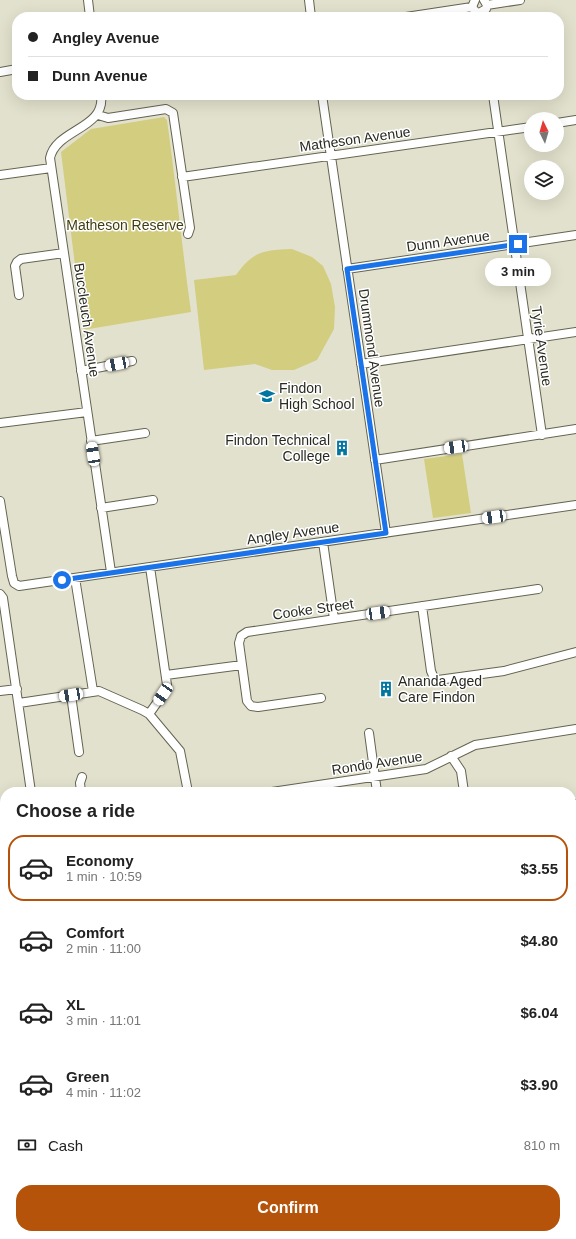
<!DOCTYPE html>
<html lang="en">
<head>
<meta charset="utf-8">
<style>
  :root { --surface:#fff; --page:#f6f6f6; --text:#222; --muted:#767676; --line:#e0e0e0; --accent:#b45309 }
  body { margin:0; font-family:Arial,sans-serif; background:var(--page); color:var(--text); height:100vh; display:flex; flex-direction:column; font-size:15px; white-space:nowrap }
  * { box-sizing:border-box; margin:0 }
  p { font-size:13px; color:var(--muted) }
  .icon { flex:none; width:22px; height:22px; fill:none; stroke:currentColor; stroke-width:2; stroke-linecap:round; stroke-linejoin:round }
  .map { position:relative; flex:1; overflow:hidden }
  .panel { position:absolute; left:0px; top:787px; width:576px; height:452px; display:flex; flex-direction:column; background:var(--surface); border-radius:16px 16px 0 0; box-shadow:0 4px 16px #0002 }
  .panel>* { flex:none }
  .guide { position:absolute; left:12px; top:12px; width:552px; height:88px; border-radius:16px; box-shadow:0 4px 16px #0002; display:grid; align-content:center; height:88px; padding:0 16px; background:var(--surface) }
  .needle { width:26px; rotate:355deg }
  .fabs { position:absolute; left:524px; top:112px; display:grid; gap:8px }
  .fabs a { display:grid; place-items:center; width:40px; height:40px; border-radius:50%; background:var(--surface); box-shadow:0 4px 16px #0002; font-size:20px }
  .end { position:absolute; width:18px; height:18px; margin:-9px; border:5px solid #1a73e8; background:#fff; box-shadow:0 0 0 2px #fff }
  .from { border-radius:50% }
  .bubble { position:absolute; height:28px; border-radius:14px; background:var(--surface); box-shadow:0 4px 16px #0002; font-size:13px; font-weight:700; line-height:28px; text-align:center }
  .car { position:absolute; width:12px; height:24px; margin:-12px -6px; border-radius:5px; box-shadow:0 0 3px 1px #0007; background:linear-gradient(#fff 24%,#345 0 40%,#fff 0 76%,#345 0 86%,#fff 0) }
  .guide b { display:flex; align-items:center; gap:14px; height:38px; font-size:15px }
  .guide b+b { border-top:1px solid var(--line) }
  .guide i { width:10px; height:10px; background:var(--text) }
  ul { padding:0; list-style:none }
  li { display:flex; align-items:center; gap:12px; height:66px; margin:0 8px 6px; padding:0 8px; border:2px solid transparent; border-radius:16px }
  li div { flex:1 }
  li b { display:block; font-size:15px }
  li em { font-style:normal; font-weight:700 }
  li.current { border-color:var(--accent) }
  li>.icon { width:36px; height:36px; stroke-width:1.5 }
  h2 { padding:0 16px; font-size:18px; line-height:48px }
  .pay { display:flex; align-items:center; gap:10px; height:44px; padding:0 16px; font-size:15px }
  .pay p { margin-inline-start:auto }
  .button { display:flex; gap:8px; margin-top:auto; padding:8px 16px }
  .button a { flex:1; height:46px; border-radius:16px; background:var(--accent); color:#fff; font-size:16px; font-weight:700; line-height:46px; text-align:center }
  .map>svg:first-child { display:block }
  .green { fill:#d3cd80 }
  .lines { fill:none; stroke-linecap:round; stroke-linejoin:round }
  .minor-casing { stroke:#656452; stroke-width:10 }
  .major-casing { stroke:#fff; stroke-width:13 }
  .minor { stroke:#fff; stroke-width:8 }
  .major { stroke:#c3bd67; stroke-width:11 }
  .route { stroke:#1a73e8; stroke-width:5 }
  .labels { text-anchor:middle; stroke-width:3; stroke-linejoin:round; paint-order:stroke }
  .street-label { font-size:14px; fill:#292921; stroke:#fff }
  .park-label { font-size:14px; fill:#403c10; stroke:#fff }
  .poi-label { font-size:14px; fill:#292921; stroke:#fff; text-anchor:start }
</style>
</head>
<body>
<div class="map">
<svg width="576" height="1239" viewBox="0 0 576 1239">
  <rect width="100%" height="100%" fill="#e2e1cd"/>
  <path class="green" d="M164 117 167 120C176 184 182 248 191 312L83 330 61 152 91 129Z
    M292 249 312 257 323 266 331 284 335 307 334 329 317 360 294 370H272L255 364 204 370 194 280 236 275C253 251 264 250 292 249Z
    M462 454 471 513 433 518 424 459Z
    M576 887V957C567 948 571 902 571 888Z"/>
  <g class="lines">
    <defs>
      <path id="minor" d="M88 0 90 17
        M309 0 311 17
        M475 0 472 7 475 11 479 13 486 9 487 5 484 0
        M487 5 520 0
        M406 17 472 7
        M0 72 17 69
        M101 95C106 129 56 129 50 158L111 572
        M322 95 386 533
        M493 95 542 435
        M98 115 108 118 166 109 173 113 190 228 188 234
        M557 123 576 120
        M0 175 51 168
        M182 177 531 127
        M347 269 576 235
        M19 295 15 266 17 262 21 259 64 253
        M361 364 576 332
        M81 371 132 361
        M0 423 87 412
        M91 441 145 433
        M375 460 576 429
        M0 501 12 576 14 583 19 586 576 505
        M101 508 153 500
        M323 542 334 619
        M75 578 93 691
        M0 594 3 598 31 792
        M422 606 431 671 434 678 438 680 504 671 576 652
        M166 675 242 665
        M0 691 17 689
        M71 695 79 752
        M321 698 258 707 251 706 247 701 239 643 241 636 247 632 538 589
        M19 703 99 691 142 710 149 714 180 751 188 792
        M149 714 166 690 167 685 150 567
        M369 733 377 792
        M451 756 461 771 464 792
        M81 792 80 783 82 777
        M272 792 426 769 475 745 576 729
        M571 804H576
        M0 854 5 853
        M571 882H576
        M0 943 5 942
        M571 974 576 973
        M571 1035 576 1034
        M0 1049 5 1048
        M1 1162 5 1187
        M571 1218H576
        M12 1234 13 1239
        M108 1234 110 1239
        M194 1234V1239
        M315 1234 316 1239
        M408 1234 409 1239
        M422 1234 423 1238
        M503 1234 504 1239
        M96 1239 98 1234
        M238 1239 246 1234"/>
      <path id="major" d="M571 1072 576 1071
        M571 1082 576 1081
        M0 1156H5
        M0 1167 5 1166"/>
    </defs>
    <use href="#minor" class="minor-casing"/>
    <use href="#major" class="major-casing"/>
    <use href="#minor" class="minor"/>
    <use href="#major" class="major"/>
  </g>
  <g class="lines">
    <path class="route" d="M62 580 386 533 347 269 518 244"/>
  </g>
  <defs>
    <symbol id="school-bare" viewBox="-9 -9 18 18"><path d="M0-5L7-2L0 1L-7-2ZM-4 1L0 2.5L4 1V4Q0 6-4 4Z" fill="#0276a0" stroke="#fff" stroke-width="2.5" paint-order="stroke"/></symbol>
    <symbol id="building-bare" viewBox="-9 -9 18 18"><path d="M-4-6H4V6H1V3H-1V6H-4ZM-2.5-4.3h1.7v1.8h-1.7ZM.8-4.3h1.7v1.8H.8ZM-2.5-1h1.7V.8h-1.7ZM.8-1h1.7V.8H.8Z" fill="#0276a0" stroke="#fff" stroke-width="2.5" paint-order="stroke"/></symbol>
  </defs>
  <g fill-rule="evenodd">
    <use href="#school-bare" x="256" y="385" width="22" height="22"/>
    <use href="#building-bare" x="331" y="437" width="22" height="22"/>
    <use href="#building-bare" x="375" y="678" width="22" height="22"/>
  </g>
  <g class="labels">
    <g class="street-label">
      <text transform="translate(355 139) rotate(-8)" y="5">Matheson Avenue</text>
      <text transform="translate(448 241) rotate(-8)" y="5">Dunn Avenue</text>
      <text transform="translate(87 320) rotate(82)" y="5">Buccleuch Avenue</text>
      <text transform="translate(542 346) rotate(82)" y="5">Tyrie Avenue</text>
      <text transform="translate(372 348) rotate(82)" y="5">Drummond Avenue</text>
      <text transform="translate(293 533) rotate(-8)" y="5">Angley Avenue</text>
      <text transform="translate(313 609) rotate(-8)" y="5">Cooke Street</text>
      <text transform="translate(377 763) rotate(-9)" y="5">Rondo Avenue</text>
    </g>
    <g class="park-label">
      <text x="125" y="230">Matheson Reserve</text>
    </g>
    <g class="poi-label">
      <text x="279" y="393">Findon<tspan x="279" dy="16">High School</tspan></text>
      <text x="330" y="445" text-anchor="end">Findon Technical<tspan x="330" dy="16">College</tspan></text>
      <text x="398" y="686">Ananda Aged<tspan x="398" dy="16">Care Findon</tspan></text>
    </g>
  </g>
</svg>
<div class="fabs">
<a><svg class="needle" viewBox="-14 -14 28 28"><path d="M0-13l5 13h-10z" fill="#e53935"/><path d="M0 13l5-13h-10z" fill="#767676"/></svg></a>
<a><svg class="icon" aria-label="layers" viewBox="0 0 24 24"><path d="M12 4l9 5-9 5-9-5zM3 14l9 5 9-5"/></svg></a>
</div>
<i class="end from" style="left:62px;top:580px"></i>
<i class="end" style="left:518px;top:244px"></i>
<div class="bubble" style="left:485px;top:258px;width:66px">3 min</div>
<i class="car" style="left:117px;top:364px;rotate:259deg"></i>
<i class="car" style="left:456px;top:447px;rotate:262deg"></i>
<i class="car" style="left:93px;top:454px;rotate:351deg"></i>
<i class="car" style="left:494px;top:517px;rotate:262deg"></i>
<i class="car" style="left:378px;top:613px;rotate:82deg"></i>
<i class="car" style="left:163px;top:694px;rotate:214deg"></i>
<i class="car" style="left:71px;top:695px;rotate:261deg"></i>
<div class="guide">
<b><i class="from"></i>Angley Avenue</b>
<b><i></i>Dunn Avenue</b>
</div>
<section class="panel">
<h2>Choose a ride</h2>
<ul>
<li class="current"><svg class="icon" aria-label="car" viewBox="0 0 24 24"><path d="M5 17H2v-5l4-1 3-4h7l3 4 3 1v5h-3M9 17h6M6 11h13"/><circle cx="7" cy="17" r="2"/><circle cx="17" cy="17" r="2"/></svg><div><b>Economy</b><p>1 min · 10:59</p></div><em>$3.55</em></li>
<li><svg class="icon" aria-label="car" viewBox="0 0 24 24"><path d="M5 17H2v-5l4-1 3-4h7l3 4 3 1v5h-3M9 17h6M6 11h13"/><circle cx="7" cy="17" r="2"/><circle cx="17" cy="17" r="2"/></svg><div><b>Comfort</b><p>2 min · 11:00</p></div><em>$4.80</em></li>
<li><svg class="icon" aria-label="car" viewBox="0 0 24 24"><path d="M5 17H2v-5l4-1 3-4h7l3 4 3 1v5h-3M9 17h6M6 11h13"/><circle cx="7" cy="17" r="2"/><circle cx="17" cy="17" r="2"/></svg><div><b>XL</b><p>3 min · 11:01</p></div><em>$6.04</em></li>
<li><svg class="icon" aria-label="car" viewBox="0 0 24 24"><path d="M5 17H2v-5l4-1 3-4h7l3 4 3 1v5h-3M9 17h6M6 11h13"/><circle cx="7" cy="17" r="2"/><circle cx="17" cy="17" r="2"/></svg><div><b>Green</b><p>4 min · 11:02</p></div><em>$3.90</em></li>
</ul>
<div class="pay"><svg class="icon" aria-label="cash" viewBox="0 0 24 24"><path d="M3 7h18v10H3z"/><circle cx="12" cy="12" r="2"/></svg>Cash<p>810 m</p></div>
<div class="button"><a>Confirm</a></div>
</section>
</div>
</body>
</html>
